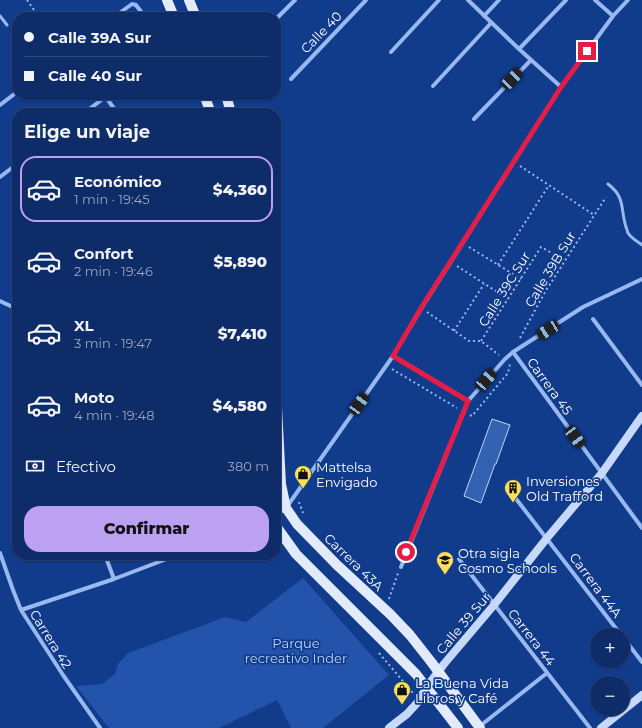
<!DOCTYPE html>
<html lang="es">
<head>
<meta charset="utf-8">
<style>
  :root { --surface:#0d2c68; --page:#16346e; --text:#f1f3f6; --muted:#9aa7c0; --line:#2d487c; --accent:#bca0f2 }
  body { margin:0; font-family:Montserrat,sans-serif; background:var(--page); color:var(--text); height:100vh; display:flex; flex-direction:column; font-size:15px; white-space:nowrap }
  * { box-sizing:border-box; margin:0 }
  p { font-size:13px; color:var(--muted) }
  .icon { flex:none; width:22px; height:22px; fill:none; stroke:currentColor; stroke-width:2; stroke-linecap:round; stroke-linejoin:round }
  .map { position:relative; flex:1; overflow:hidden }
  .sheet { position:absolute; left:12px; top:108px; width:269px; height:452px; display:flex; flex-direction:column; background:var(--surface); border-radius:16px; box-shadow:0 1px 3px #0004,0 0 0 1px var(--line) }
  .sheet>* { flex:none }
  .top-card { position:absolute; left:12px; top:12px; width:269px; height:88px; border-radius:16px; box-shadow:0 1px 3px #0004,0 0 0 1px var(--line); display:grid; align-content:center; height:88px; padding:0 12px; background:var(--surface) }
  .controls { position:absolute; left:590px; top:628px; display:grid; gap:8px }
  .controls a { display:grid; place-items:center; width:40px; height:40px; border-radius:50%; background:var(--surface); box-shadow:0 1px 3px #0004,0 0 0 1px var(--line); font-size:20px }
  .end { position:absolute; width:18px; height:18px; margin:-9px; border:5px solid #e11d48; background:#fff; box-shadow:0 0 0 2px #fff }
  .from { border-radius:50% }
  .car { position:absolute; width:12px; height:24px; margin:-12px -6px; border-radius:5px; box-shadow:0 0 3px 1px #0007; background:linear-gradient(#222 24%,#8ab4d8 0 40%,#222 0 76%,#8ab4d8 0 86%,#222 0) }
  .top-card b { display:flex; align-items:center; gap:14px; height:38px; font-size:15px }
  .top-card b+b { border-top:1px solid var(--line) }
  .top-card i { width:10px; height:10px; background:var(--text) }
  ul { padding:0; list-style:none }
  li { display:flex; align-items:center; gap:12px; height:66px; margin:0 8px 6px; padding:0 4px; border:2px solid transparent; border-radius:16px }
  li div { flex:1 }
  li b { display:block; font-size:15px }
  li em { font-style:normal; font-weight:800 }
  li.current { border-color:var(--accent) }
  li>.icon { width:36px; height:36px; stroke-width:1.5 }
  h2 { padding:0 12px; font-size:18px; line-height:48px }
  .pay { display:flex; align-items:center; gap:10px; height:44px; padding:0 12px; font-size:15px }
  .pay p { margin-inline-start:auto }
  .button { display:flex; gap:8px; margin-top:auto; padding:8px 12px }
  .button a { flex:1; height:46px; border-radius:16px; background:var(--accent); color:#111; font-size:16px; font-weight:800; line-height:46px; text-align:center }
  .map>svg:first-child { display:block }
  .green { fill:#2353aa }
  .building { fill:#3462b2; stroke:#bed5fd }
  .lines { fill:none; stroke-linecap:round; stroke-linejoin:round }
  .path { stroke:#97b8f1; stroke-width:2; stroke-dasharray:2 3; stroke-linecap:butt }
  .lane { stroke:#97b8f1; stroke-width:3 }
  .street { stroke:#97b8f1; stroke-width:4 }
  .secondary { stroke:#c6d8fc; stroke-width:8 }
  .primary { stroke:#e2eaff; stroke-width:10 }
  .route { stroke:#e11d48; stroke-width:5 }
  .labels { text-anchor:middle; stroke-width:3.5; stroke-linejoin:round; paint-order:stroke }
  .street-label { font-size:13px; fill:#fff; stroke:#113b8b }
  .poi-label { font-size:13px; fill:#fff; stroke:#113b8b; text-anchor:start }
  .park-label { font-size:13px; fill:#bed5fd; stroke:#113b8b }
</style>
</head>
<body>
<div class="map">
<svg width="642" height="728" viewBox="0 0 642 728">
  <rect width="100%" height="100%" fill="#113b8b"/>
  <path class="green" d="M303 578 389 675 323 728H291L277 700 219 728H109L76 686 102 684 115 674 118 664 128 653 225 617 246 622Z"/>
  <path class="building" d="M492 419 510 425 496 464H495L481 503 464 496Z"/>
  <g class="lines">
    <path class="path" d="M27 0 39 17
      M520 166 594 215
      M469 247 521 279
      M498 265 549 185
      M457 266 508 299
      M427 312 469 341H481L499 355
      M454 331 484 284
      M520 338 545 292 606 197
      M481 341 541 247 564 260
      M392 369 457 408
      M470 415 472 416 508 373 510 364
      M299 502 303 513
      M389 599 398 573
      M379 653 413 693"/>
    <path class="lane" d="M0 16 7 25
      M608 184C626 198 620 208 626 227 627 229 627 231 628 233 631 238 638 242 642 245"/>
    <path class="street" d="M468 0 519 49 561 87
      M595 0 613 16
      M484 16 499 0
      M114 17 132 4 136 5 145 17
      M276 19 295 0
      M519 49 566 0
      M391 52 439 0
      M291 79 366 0
      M433 86 491 23
      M106 97 117 113
      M0 105 17 92
      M84 113 108 95
      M474 119 531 60
      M0 177 17 164
      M0 301 17 309
      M593 319 642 385
      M513 352 642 528
      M393 356 468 401
      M510 491 621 635
      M276 515 286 508 393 356 421 309 561 87 613 16 628 0
      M0 553 13 590 21 610 63 675 100 728
      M105 555 114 579
      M459 559 590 728
      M401 567 468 401 505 359 513 352 583 307 642 279
      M21 610 114 579 177 555
      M623 637 642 662
      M480 726 547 673"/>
    <path class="secondary" d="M389 728 407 714 418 702 426 688 444 664 494 605 547 538 602 473 642 416
      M601 728 642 695"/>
    <path class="primary" d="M167 0 174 17
      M189 0 196 17
      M204 95 211 113
      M226 95 231 113
      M276 388 281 484 286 508 297 524 337 565 390 614 410 635 432 663 480 728
      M276 526 296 554 416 674 458 728"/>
  </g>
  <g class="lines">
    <path class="route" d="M406 552 468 401 393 356 421 308 561 87 587 51"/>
  </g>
  <defs>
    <symbol id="shop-pin" viewBox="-11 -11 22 30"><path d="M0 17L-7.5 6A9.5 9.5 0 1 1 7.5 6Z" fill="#ffde58" stroke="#113b8b"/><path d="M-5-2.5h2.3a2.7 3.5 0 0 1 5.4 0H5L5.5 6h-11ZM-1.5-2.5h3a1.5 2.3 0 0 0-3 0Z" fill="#111"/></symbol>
    <symbol id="building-pin" viewBox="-11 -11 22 30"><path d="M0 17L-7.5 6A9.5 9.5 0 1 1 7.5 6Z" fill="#ffde58" stroke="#113b8b"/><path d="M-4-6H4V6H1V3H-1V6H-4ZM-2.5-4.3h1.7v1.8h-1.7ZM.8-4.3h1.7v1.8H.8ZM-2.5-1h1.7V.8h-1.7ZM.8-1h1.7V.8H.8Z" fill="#111"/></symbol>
    <symbol id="school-pin" viewBox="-11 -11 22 30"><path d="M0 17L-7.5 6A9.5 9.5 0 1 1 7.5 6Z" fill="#ffde58" stroke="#113b8b"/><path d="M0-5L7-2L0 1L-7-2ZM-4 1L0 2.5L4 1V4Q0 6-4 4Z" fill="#111"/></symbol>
  </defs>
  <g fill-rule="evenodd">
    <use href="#shop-pin" x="293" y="464" width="20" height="27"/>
    <use href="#building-pin" x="503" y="478" width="20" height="27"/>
    <use href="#school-pin" x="435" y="550" width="20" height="27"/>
    <use href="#shop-pin" x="392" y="680" width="20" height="27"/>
  </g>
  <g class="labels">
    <g class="street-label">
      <text transform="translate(321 32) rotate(-46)" y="5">Calle 40</text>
      <text transform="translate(550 269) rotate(-59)" y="5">Calle 39B Sur</text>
      <text transform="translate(504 289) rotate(-58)" y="5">Calle 39C Sur</text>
      <text transform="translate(550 386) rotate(54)" y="5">Carrera 45</text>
      <text transform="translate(354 562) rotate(44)" y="5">Carrera 43A</text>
      <text transform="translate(596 585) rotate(53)" y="5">Carrera 44A</text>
      <text transform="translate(463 623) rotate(-50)" y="5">Calle 39 Sur</text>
      <text transform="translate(532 637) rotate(52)" y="5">Carrera 44</text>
      <text transform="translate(51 639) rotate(58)" y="5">Carrera 42</text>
    </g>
    <g class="poi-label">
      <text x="316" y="472">Mattelsa<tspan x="316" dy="15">Envigado</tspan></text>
      <text x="526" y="486">Inversiones<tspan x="526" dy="15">Old Trafford</tspan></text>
      <text x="458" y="558">Otra sigla<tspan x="458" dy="15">Cosmo Schools</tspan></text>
      <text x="415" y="688">La Buena Vida<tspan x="415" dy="15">Libros y Café</tspan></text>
    </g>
    <g class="park-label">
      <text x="296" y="648">Parque<tspan x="296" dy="15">recreativo Inder</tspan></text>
    </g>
  </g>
</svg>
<div class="controls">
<a>+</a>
<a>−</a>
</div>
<i class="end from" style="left:406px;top:552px"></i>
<i class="end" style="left:587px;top:51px"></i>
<i class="car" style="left:512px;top:79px;rotate:44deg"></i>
<i class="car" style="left:548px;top:330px;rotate:238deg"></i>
<i class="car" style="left:486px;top:380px;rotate:41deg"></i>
<i class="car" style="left:359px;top:404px;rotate:36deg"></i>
<i class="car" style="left:575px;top:437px;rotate:143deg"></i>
<div class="top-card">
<b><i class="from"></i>Calle 39A Sur</b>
<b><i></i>Calle 40 Sur</b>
</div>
<section class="sheet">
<h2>Elige un viaje</h2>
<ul>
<li class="current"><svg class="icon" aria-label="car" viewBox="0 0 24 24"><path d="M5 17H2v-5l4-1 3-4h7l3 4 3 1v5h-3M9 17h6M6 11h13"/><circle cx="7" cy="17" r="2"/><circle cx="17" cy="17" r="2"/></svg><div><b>Económico</b><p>1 min · 19:45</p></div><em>$4,360</em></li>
<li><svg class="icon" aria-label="car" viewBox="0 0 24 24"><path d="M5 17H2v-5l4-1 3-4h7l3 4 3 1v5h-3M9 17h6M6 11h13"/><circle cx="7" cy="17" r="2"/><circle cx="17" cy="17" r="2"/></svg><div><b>Confort</b><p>2 min · 19:46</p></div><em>$5,890</em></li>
<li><svg class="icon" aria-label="car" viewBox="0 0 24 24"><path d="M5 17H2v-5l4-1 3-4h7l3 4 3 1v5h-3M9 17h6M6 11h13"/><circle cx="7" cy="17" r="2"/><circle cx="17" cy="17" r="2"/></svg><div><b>XL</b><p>3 min · 19:47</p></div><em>$7,410</em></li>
<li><svg class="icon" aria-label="car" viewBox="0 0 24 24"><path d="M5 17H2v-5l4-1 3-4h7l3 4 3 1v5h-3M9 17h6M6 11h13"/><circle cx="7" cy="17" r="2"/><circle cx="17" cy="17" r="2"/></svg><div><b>Moto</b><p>4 min · 19:48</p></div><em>$4,580</em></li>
</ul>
<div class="pay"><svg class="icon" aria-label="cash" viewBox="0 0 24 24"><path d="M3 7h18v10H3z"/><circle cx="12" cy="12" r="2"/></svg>Efectivo<p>380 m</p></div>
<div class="button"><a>Confirmar</a></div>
</section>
</div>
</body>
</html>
